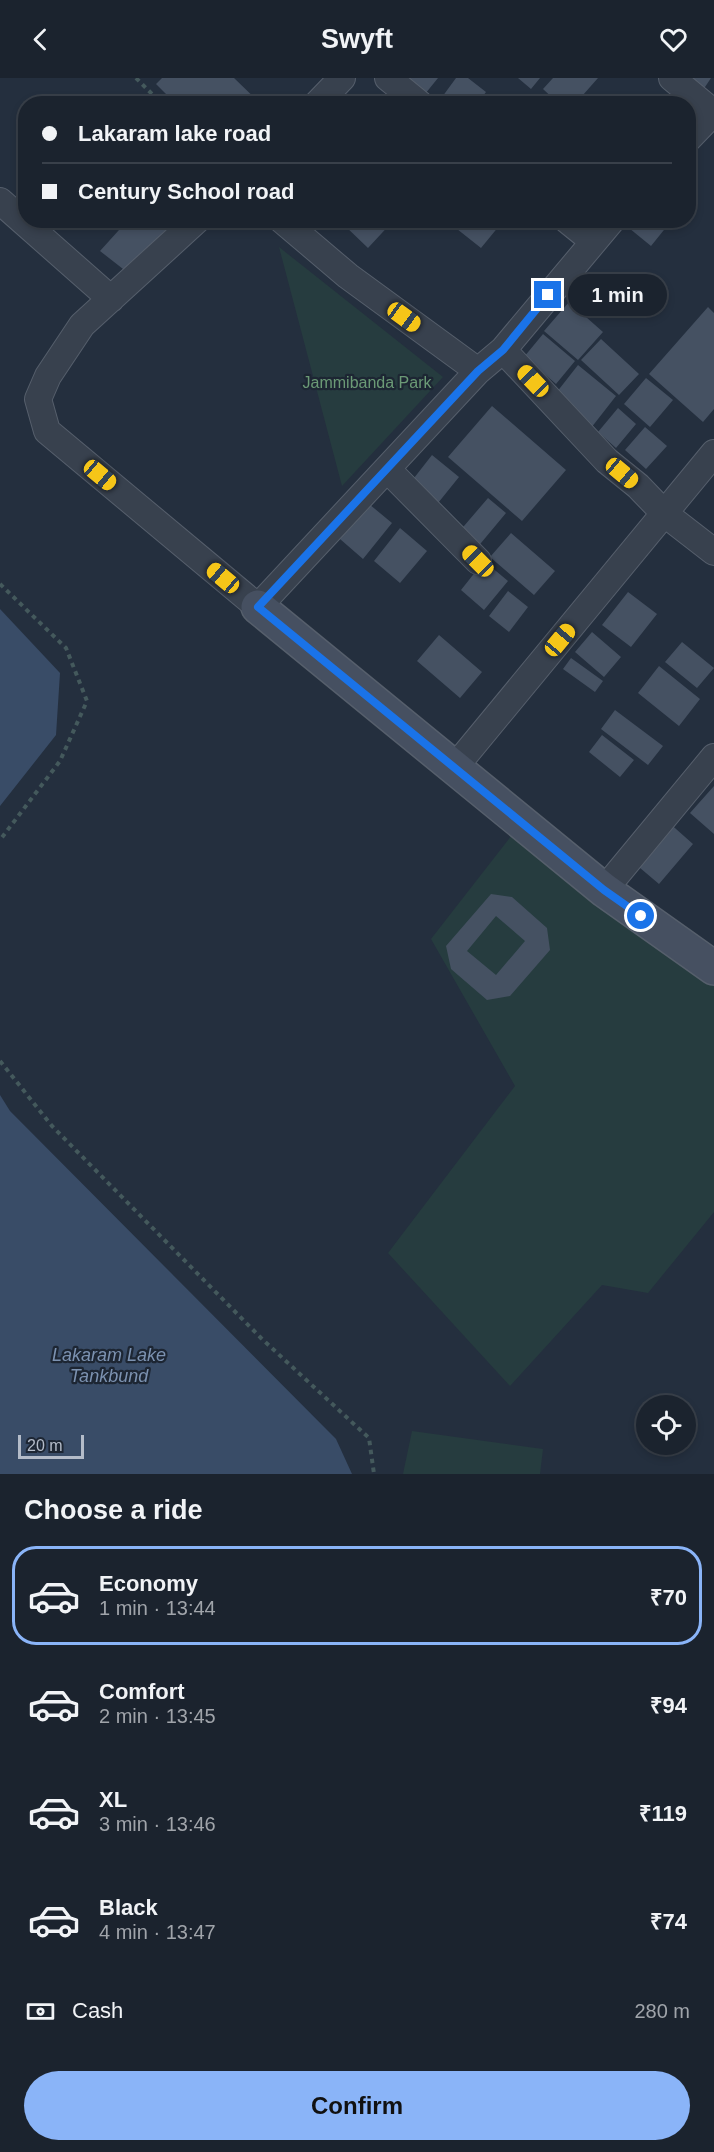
<!DOCTYPE html>
<html lang="en">
<head>
<meta charset="utf-8">
<style>
  :root { --surface:#1b232e; --page:#282f3a; --text:#f1f3f6; --muted:#a0a4aa; --line:#39404a; --accent:#8ab4f8 }
  body { margin:0; font-family:Arial,sans-serif; background:var(--page); color:var(--text); height:100vh; display:flex; flex-direction:column; font-size:22px; white-space:nowrap }
  * { box-sizing:border-box; margin:0 }
  p { font-size:20px; color:var(--muted) }
  .icon { flex:none; width:33px; height:33px; fill:none; stroke:currentColor; stroke-width:2; stroke-linecap:round; stroke-linejoin:round }
  .map { position:relative; height:1396px; overflow:hidden }
  .details { display:flex; flex-direction:column; background:var(--surface); flex:1 }
  .details>* { flex:none }
  .top-card { position:absolute; left:18px; top:18px; width:678px; height:132px; border-radius:24px; box-shadow:0 3px 9px #0003,0 0 0 2px var(--line); display:grid; align-content:center; height:132px; padding:0 24px; background:var(--surface) }
  .buttons { position:absolute; left:636px; top:1317px; display:grid; gap:12px }
  .buttons a { display:grid; place-items:center; width:60px; height:60px; border-radius:50%; background:var(--surface); box-shadow:0 3px 9px #0003,0 0 0 2px var(--line); font-size:30px }
  .scale { position:absolute; left:18px; bottom:15px; width:66px; box-sizing:border-box; padding-left:6px; border:3px solid #b4bcc9; border-top:0; font-size:16px; line-height:21px; white-space:nowrap; color:#b4bcc9; -webkit-text-stroke:4px #1d2633; paint-order:stroke }
  .end { position:absolute; width:27px; height:27px; margin:-14px; border:8px solid #1a73e8; background:#fff; box-shadow:0 0 0 3px #fff }
  .from { border-radius:50% }
  .bubble { position:absolute; height:42px; border-radius:21px; background:var(--surface); box-shadow:0 3px 9px #0003,0 0 0 2px var(--line); font-size:20px; font-weight:800; line-height:42px; text-align:center }
  .car { position:absolute; width:18px; height:36px; margin:-18px -9px; border-radius:8px; box-shadow:0 0 4px 2px #0007; background:linear-gradient(#f5c518 24%,#345 0 40%,#f5c518 0 76%,#345 0 86%,#f5c518 0) }
  .top-card b { display:flex; align-items:center; gap:21px; height:57px; font-size:22px }
  .top-card b+b { border-top:2px solid var(--line) }
  .top-card i { width:15px; height:15px; background:var(--text) }
  ul { padding:0; list-style:none }
  li { display:flex; align-items:center; gap:18px; height:99px; margin:0 12px 9px; padding:0 12px; border:3px solid transparent; border-radius:24px }
  li div { flex:1 }
  li b { display:block; font-size:22px }
  li em { font-style:normal; font-weight:800 }
  li.on { border-color:var(--accent) }
  li>.icon { width:54px; height:54px; stroke-width:1.5 }
  h2 { padding:0 24px; font-size:27px; line-height:72px }
  .pay { display:flex; align-items:center; gap:15px; height:66px; padding:0 24px; font-size:22px }
  .pay p { margin-inline-start:auto }
  .cta { display:flex; gap:12px; margin-top:auto; padding:12px 24px }
  .cta a { flex:1; height:69px; border-radius:36px; background:var(--accent); color:#111; font-size:24px; font-weight:800; line-height:69px; text-align:center }
  header { display:flex; justify-content:space-between; align-items:center; height:78px; padding:0 24px; background:var(--surface); font-size:27px; font-weight:800 }
  .map>svg:first-child { display:block }
  .green { fill:#263c3f }
  .water { fill:#394c67 }
  .building { fill:#455162; fill-rule:evenodd }
  .lines { fill:none; stroke-linecap:round; stroke-linejoin:round }
  .street-casing { stroke:#565f6c; stroke-width:28 }
  .secondary-casing { stroke:#565f6c; stroke-width:36 }
  .path { stroke:#44595c; stroke-width:4; stroke-dasharray:4.5 4.5; stroke-linecap:butt }
  .street { stroke:#38414e; stroke-width:26 }
  .secondary { stroke:#465061; stroke-width:33 }
  .route { stroke:#1a73e8; stroke-width:8 }
  .labels { text-anchor:middle; stroke-width:4.5; stroke-linejoin:round; paint-order:stroke }
  .park-label { font-size:16px; fill:#6b9a76; stroke:#1d2633 }
  .water-label { font-size:18px; font-style:italic; fill:#7c92b1; stroke:#1d2633 }
</style>
</head>
<body>
<header><svg class="icon" aria-label="back" viewBox="0 0 24 24"><path d="M15 5l-7 7 7 7"/></svg>Swyft<svg class="icon" aria-label="heart" viewBox="0 0 24 24"><path d="M12 20l-8-8c-3-5 5-10 8-4 3-6 11-1 8 4z"/></svg></header>
<div class="map">
<svg width="714" height="1396" viewBox="0 0 714 1396">
  <rect width="100%" height="100%" fill="#242f3e"/>
  <path class="green" d="M279 169 443 299 342 408Z
    M515 753 714 898V1134L648 1215 602 1207 510 1308 388 1175 515 1008 431 861Z
    M412 1353 543 1371 540 1396H403Z"/>
  <path class="water" d="M0 531 60 595 56 657 0 728Z
    M0 1017 10 1033 336 1361 352 1396H0Z"/>
  <path class="building" d="M162 0H234L261 26H176L156 6Z
    M397 0H438L421 21Z
    M456 0H468L486 14 477 26H437Z
    M518 0H540L531 11Z
    M553 0H598L575 26H559L543 11Z
    M687 0H711L703 12Z
    M128 142H165L173 149 132 198 100 173Z
    M347 142H394L368 170 343 146Z
    M465 142H504L481 170 457 151Z
    M627 142H672L651 168 624 146Z
    M569 224 603 254 578 282 544 253Z
    M708 229 714 235V331L703 344 649 296Z
    M543 256 575 283 556 306 524 279Z
    M601 261 639 296 619 317 581 282Z
    M578 287 616 318 591 350 553 319Z
    M646 300 673 322 650 349 624 326Z
    M492 328 566 392 522 443 448 379Z
    M618 330 636 346 616 370 598 354Z
    M645 349 667 368 646 391 625 372Z
    M432 377 459 399 434 430 407 409Z
    M488 420 506 435 476 471 458 455Z
    M369 426 392 445 363 481 340 461Z
    M400 450 427 473 400 505 374 483Z
    M511 455 555 493 534 517 490 479Z
    M484 483 508 503 484 532 461 512Z
    M508 513 528 529 509 554 489 538Z
    M628 514 657 536 631 569 602 547Z
    M592 554 621 579 604 599 575 574Z
    M439 557 482 594 460 620 417 583Z
    M682 564 714 590 697 610 665 584Z
    M571 580 603 603 595 614 563 591Z
    M659 588 700 621 679 648 638 615Z
    M615 632 663 668 648 687 601 651Z
    M602 657 634 682 620 699 589 674Z
    M714 708V756L690 735Z
    M667 743 693 766 659 806 633 784Z
    M491 816 512 819 547 850 550 872 510 918 487 922 451 891 446 868ZM496 838 525 863 496 897 467 873Z"/>
  <g class="lines">
    <defs>
      <path id="street" d="M388 0 420 26
        M672 0 713 34
        M317 26 342 0
        M688 61 714 34
        M0 123 111 221
        M197 142 82 247 48 298 38 321 47 353 258 529 478 293 503 272 612 142
        M282 142 348 198 478 293
        M567 142 593 163
        M503 272 607 383 638 408 665 436 714 474
        M387 391 478 483
        M455 689 714 375
        M604 812 714 679"/>
      <path id="secondary" d="M258 529 604 812 714 890"/>
    </defs>
    <use href="#street" class="street-casing"/>
    <use href="#secondary" class="secondary-casing"/>
    <path class="path" d="M136 0 162 26
      M0 506 66 570 87 623 60 683 0 762
      M0 983 52 1048 261 1260 369 1360 374 1396"/>
    <use href="#street" class="street"/>
    <use href="#secondary" class="secondary"/>
  </g>
  <g class="lines">
    <path class="route" d="M548 217 503 272 478 293 258 529 604 812 641 838"/>
  </g>
  <g class="labels">
    <g class="park-label">
      <text x="367" y="310">Jammibanda Park</text>
    </g>
    <g class="water-label">
      <text x="109" y="1283">Lakaram Lake<tspan x="109" dy="21">Tankbund</tspan></text>
    </g>
  </g>
</svg>
<div class="buttons">
<a><svg class="icon" aria-label="locate" viewBox="0 0 24 24"><circle cx="12" cy="12" r="6"/><path d="M12 2v4M12 18v4M2 12h4M18 12h4"/></svg></a>
</div>
<div class="scale">20 m</div>
<i class="end from" style="left:641px;top:838px"></i>
<i class="end" style="left:548px;top:217px"></i>
<div class="bubble" style="left:568px;top:196px;width:99px">1 min</div>
<i class="car" style="left:404px;top:239px;rotate:126deg"></i>
<i class="car" style="left:533px;top:303px;rotate:316deg"></i>
<i class="car" style="left:622px;top:395px;rotate:130deg"></i>
<i class="car" style="left:100px;top:397px;rotate:130deg"></i>
<i class="car" style="left:478px;top:483px;rotate:315deg"></i>
<i class="car" style="left:223px;top:500px;rotate:310deg"></i>
<i class="car" style="left:560px;top:562px;rotate:40deg"></i>
<div class="top-card">
<b><i class="from"></i>Lakaram lake road</b>
<b><i></i>Century School road</b>
</div>
</div>
<section class="details">
<h2>Choose a ride</h2>
<ul>
<li class="on"><svg class="icon" aria-label="car" viewBox="0 0 24 24"><path d="M5 17H2v-5l4-1 3-4h7l3 4 3 1v5h-3M9 17h6M6 11h13"/><circle cx="7" cy="17" r="2"/><circle cx="17" cy="17" r="2"/></svg><div><b>Economy</b><p>1 min · 13:44</p></div><em>₹70</em></li>
<li><svg class="icon" aria-label="car" viewBox="0 0 24 24"><path d="M5 17H2v-5l4-1 3-4h7l3 4 3 1v5h-3M9 17h6M6 11h13"/><circle cx="7" cy="17" r="2"/><circle cx="17" cy="17" r="2"/></svg><div><b>Comfort</b><p>2 min · 13:45</p></div><em>₹94</em></li>
<li><svg class="icon" aria-label="car" viewBox="0 0 24 24"><path d="M5 17H2v-5l4-1 3-4h7l3 4 3 1v5h-3M9 17h6M6 11h13"/><circle cx="7" cy="17" r="2"/><circle cx="17" cy="17" r="2"/></svg><div><b>XL</b><p>3 min · 13:46</p></div><em>₹119</em></li>
<li><svg class="icon" aria-label="car" viewBox="0 0 24 24"><path d="M5 17H2v-5l4-1 3-4h7l3 4 3 1v5h-3M9 17h6M6 11h13"/><circle cx="7" cy="17" r="2"/><circle cx="17" cy="17" r="2"/></svg><div><b>Black</b><p>4 min · 13:47</p></div><em>₹74</em></li>
</ul>
<div class="pay"><svg class="icon" aria-label="cash" viewBox="0 0 24 24"><path d="M3 7h18v10H3z"/><circle cx="12" cy="12" r="2"/></svg>Cash<p>280 m</p></div>
<div class="cta"><a>Confirm</a></div>
</section>
</body>
</html>
